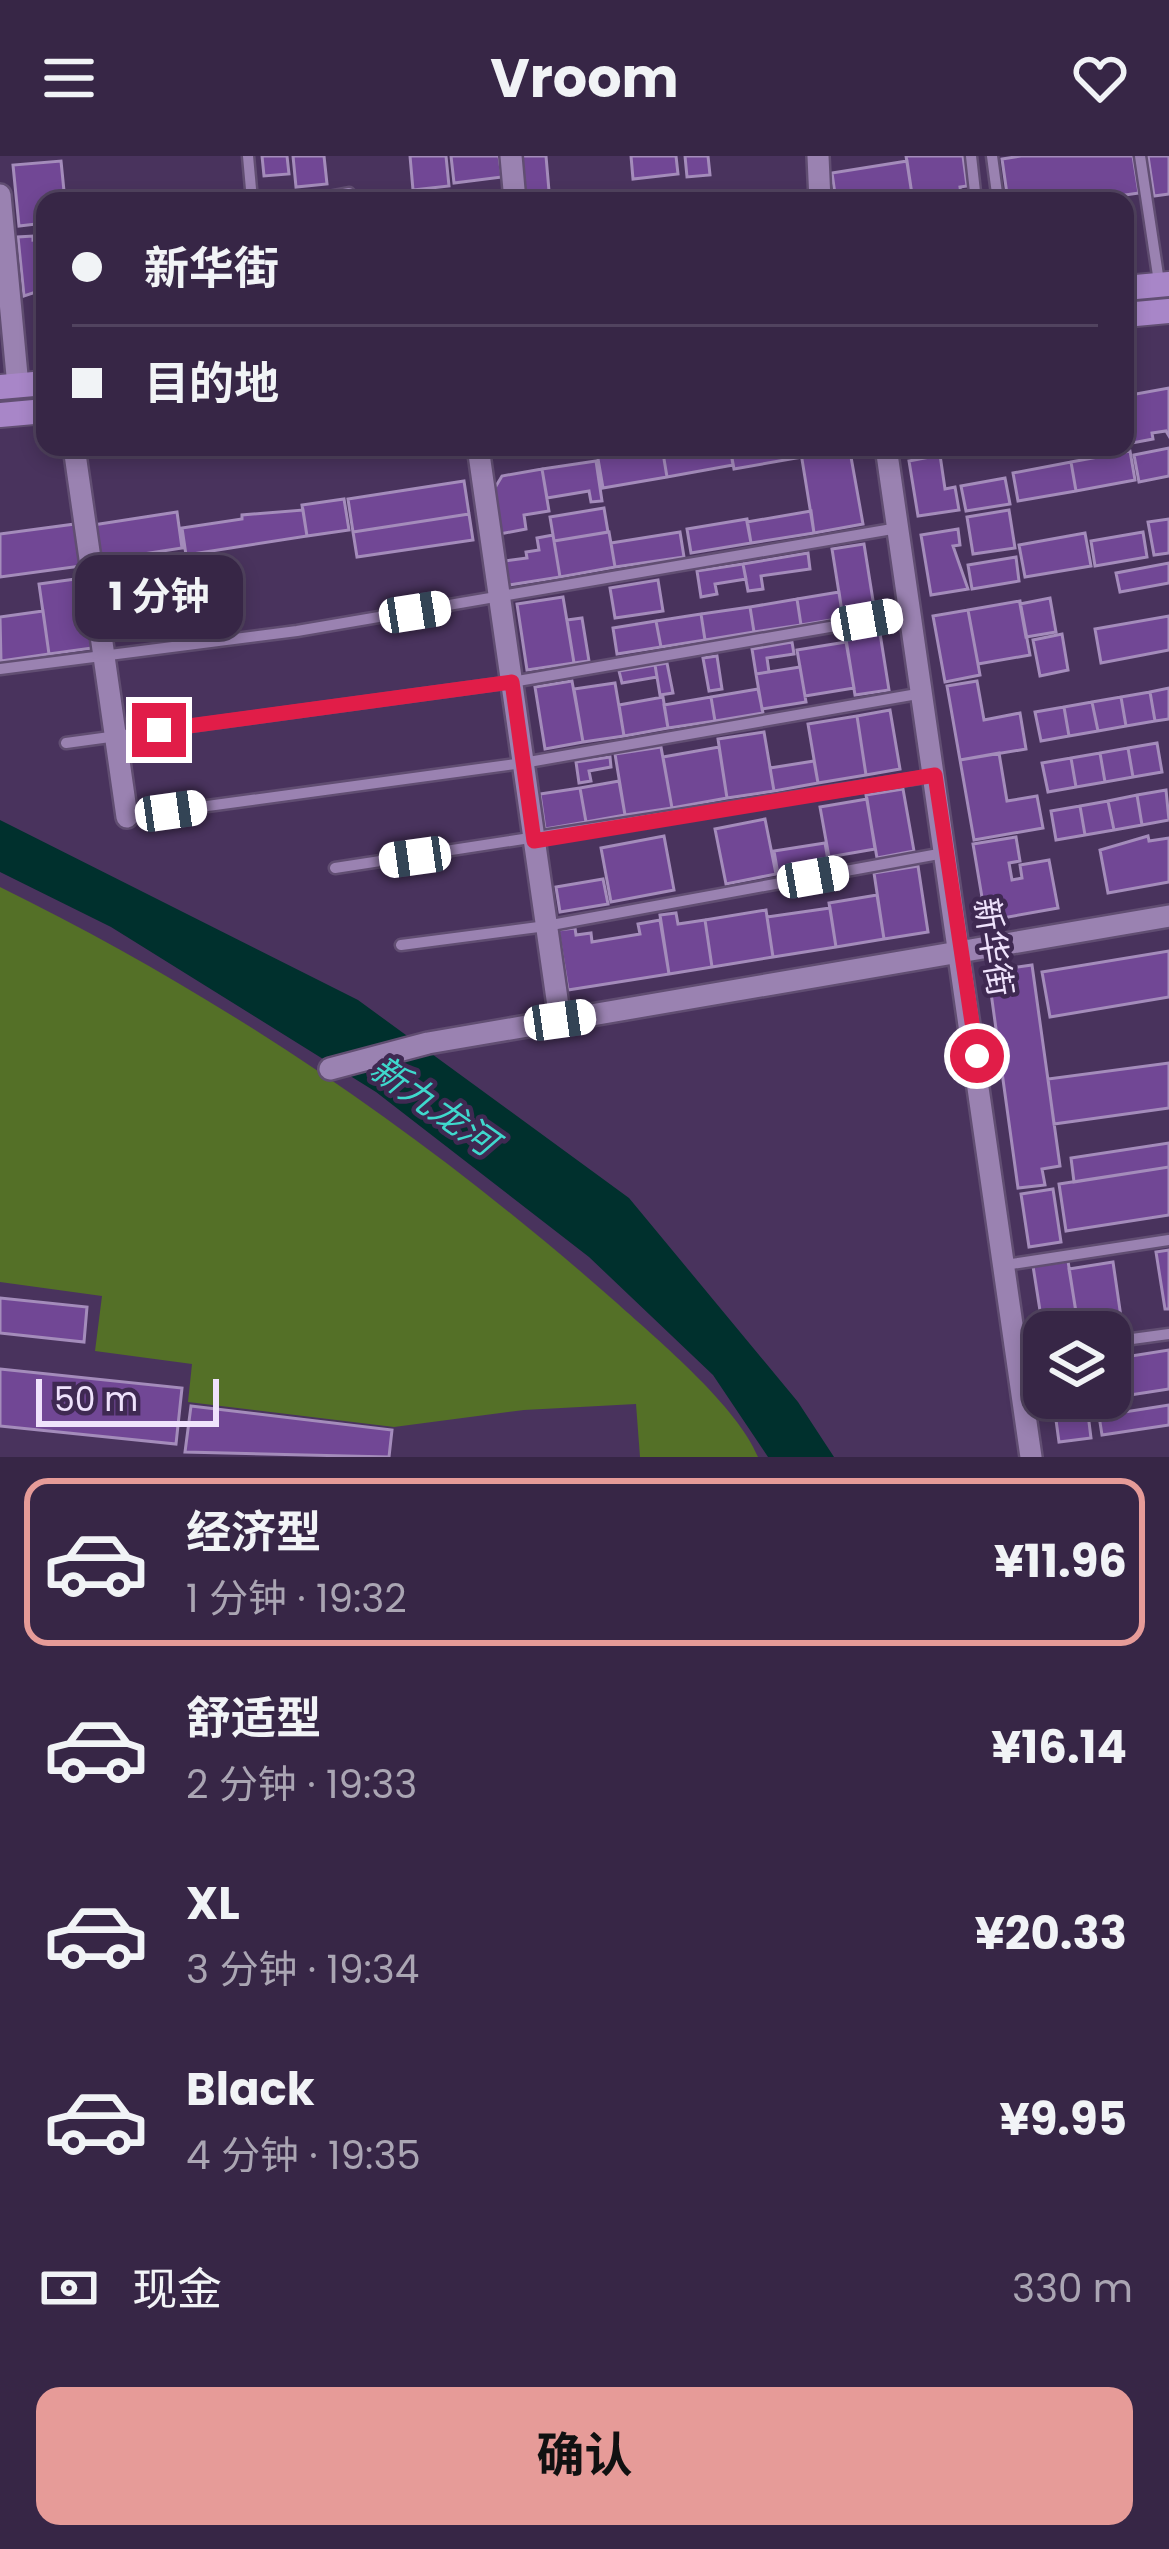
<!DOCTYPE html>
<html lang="zh">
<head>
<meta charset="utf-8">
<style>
  :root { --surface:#372646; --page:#3e2e4d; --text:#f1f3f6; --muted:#aaa5b3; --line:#51435f; --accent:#e69b98 }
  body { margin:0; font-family:Poppins,"Noto Sans SC",sans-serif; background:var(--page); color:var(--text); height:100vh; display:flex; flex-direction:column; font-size:45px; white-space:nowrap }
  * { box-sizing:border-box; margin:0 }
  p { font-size:39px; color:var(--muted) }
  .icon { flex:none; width:66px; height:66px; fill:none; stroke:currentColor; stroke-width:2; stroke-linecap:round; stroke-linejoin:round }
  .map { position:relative; height:1301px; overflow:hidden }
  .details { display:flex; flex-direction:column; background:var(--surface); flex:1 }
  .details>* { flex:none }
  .banner { position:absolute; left:36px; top:36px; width:1098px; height:264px; border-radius:24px; box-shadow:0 6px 18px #0003,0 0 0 3px var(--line); display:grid; align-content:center; height:264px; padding:0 36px; background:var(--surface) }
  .fabs { position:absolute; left:1023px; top:1155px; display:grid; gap:24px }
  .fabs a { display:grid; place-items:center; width:108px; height:108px; border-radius:24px; background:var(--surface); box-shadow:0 6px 18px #0003,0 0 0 3px var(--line); font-size:60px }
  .scale { position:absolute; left:36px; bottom:30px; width:183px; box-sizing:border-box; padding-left:12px; border:6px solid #efe2fc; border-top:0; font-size:33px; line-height:42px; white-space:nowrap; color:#efe2fc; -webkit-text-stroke:9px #3f2952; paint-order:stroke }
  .end { position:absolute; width:54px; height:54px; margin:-27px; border:15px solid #e11d48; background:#fff; box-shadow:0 0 0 6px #fff }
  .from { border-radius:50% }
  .bubble { position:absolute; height:84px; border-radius:24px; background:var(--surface); box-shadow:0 6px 18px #0003,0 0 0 3px var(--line); font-size:39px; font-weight:700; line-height:84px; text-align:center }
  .car { position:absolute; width:36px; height:72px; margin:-36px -18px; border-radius:15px; box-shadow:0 0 9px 3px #0007; background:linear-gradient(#fff 24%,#345 0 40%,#fff 0 76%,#345 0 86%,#fff 0) }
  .banner b { display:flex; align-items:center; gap:42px; height:114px; font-size:45px }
  .banner b+b { border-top:3px solid var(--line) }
  .banner i { width:30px; height:30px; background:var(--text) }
  ul { padding:21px 0 0; list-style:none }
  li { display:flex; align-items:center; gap:36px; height:168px; margin:0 24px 18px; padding:0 12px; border:6px solid transparent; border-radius:24px }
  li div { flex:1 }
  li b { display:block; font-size:45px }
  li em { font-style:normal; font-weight:700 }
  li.on { border-color:var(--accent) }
  li>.icon { width:108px; height:108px; stroke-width:1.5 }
  .pay { display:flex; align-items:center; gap:30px; height:132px; padding:0 36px; font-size:45px }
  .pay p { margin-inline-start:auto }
  .primary-button { display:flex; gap:24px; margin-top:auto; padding:24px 36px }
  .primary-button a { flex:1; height:138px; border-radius:24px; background:var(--accent); color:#111; font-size:48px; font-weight:700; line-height:138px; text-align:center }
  header { display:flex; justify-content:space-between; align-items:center; height:156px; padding:0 36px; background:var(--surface); font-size:54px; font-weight:700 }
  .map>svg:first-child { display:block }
  .green { fill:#547027 }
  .water { fill:#00302d }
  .building { fill:#714795; stroke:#a48cbb; stroke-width:3 }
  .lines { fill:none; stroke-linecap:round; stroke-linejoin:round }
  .lane-casing { stroke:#614e72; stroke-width:15 }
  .street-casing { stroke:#614e72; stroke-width:26 }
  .secondary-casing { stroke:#614e72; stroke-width:28 }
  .lane { stroke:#9a82b1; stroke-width:10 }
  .street { stroke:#9a82b1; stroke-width:21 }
  .secondary { stroke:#a886c8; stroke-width:24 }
  .route { stroke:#e11d48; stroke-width:15 }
  .labels { text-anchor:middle; stroke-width:9; stroke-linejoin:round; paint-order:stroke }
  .street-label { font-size:33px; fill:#efe2fc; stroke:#3f2952 }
  .water-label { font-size:36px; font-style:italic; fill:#3fd8cc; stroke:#3f2952 }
</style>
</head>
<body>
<header><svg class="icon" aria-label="menu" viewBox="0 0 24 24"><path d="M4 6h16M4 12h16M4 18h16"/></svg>Vroom<svg class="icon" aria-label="heart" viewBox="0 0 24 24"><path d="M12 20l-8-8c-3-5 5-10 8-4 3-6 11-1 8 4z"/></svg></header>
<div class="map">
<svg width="1169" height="1301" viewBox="0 0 1169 1301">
  <rect width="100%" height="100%" fill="#49335d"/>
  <path class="green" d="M0 731C226 842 429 981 618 1148 660 1186 737 1250 758 1301H640L636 1248 524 1254 394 1271 188 1246 192 1208 95 1195 102 1140 0 1126Z"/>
  <path class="water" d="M0 664 358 844 629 1042 798 1246 834 1301H768L713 1219 589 1101 376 936 111 771 0 716Z"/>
  <path class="building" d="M262 0H287L289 18 264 20Z
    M293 0H324L327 28 296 31Z
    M410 0H446L449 30 413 34Z
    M451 0H499L502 21 454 27Z
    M521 0H546L549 35 525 37Z
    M631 0H676L678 18 633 23Z
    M685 0H708L710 19 687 21Z
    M906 0H963L967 30 960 31 962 45H913Z
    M1021 0H1133L1139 37 1083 45H1008L1002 3Z
    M1148 0H1169V38L1154 40Z
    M61 5 65 45H45V67L19 70 13 9Z
    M907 5 913 45H836L832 17Z
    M33 80V84L45 83V133L24 140 18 81Z
    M1169 232V280L1166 275 1152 277 1153 283 1132 287 1125 240Z
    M596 291H662L667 321 603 332Z
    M662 291H730L733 309 667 321Z
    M730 291H800L802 301 734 313Z
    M800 291H865L866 299 851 301 863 368 814 377Z
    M1169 292V320L1139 326 1134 299Z
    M1130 295 1135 324 1076 335 1071 306Z
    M940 299 945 333 955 331 959 354 918 360 909 305Z
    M596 305 602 345 591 346 589 335 547 342 542 313Z
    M1071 306 1076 335 1018 345 1013 317Z
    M542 313 549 355 524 359 526 373 500 378 493 335 502 320Z
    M1005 322 1010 348 966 355 961 330Z
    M464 325 469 358 353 376 348 343Z
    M344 343 349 374 307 380 302 349Z
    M604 352 608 376 554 385 550 361Z
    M303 354 307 380 186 399 182 372 242 363V359Z
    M1009 354 1015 392 973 398 967 361Z
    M811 355 814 377 751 387 747 366Z
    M177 356 182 392 98 405 93 369Z
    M469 358 473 384 357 401 353 376Z
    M747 363 751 387 691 397 687 373Z
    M1169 363V397L1154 399 1148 366Z
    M75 368 81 410 0 421V378Z
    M958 373 960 389 953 390 968 433 931 439 921 379Z
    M609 376 615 411 560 421 554 385Z
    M680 376 684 401 615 411 611 387Z
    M1143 376 1147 401 1095 410 1091 385Z
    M1085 377 1091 410 1025 421 1019 389Z
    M553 379 560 421 509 429 505 405 527 402 526 396 539 394 537 382Z
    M864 388 875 457 843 462 832 393Z
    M808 397 810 413 761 420 763 433 748 435 743 408Z
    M1016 401 1019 425 972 433 968 409Z
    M1169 407V427L1120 436 1116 417Z
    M743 408 746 423 715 428 717 438 701 441 697 415Z
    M83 422 92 492 49 498 39 428Z
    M658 424 663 455 615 462 610 432Z
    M839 436 843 462 801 469 797 443Z
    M563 441 574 507 527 514 517 448Z
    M1050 442 1056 476 1026 481 1020 448Z
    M797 443 801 469 754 476 750 451Z
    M1020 445 1030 499 978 508 968 454Z
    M750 451 754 476 705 484 701 458Z
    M968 454 980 519 945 526 933 460Z
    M43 455 49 498 1 505 0 461Z
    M701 458 705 484 661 491 656 465Z
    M1169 460V494L1101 507 1095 473Z
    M582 462 589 505 574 507 567 464Z
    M656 465 661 491 617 498 613 472Z
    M879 471 889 534 855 539 845 477Z
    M1062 478 1068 514 1040 520 1033 484Z
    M792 486 794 498 767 502 769 516 756 518 752 493Z
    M846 486 854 532 805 540 797 494Z
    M717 500 722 533 709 535 703 502Z
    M667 507 673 537 660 539 655 509Z
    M655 509 657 521 622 527 619 515Z
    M800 511 806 546 762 553 756 518Z
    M572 525 583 586 545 593 535 531Z
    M977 525 984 564 1020 557 1026 593 960 604 947 530Z
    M615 527 624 580 583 586 574 533Z
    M1169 532V563L1155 565 1150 536Z
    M758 533 763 557 715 565 711 541Z
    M1150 536 1155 565 1126 570 1121 541Z
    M663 541 668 572 624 580 619 549Z
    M711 541 715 565 668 572 664 549Z
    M1121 541 1126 570 1098 575 1092 546Z
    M1092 546 1098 575 1069 580 1064 551Z
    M1064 551 1069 580 1041 585 1035 556Z
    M890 554 900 613 866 619 857 560Z
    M857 560 866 619 818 627 808 568Z
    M764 576 774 635 727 642 718 583Z
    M1157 587 1162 616 1133 621 1128 592Z
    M661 591 672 652 625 659 615 598Z
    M719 591 727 642 672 652 663 601Z
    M1128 592 1133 621 1105 626 1100 597Z
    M999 597 1007 645 1037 640 1043 672 974 684 960 604Z
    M1100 597 1105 626 1076 631 1071 602Z
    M610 601 611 611 589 615 591 625 579 627 576 606Z
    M1071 602 1076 631 1048 636 1042 607Z
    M814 605 818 627 774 635 770 612Z
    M619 625 625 659 586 666 580 632Z
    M580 632 586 666 545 673 540 638Z
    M903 633 914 695 877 702 866 639Z
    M1166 634 1169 664 1142 669 1137 639Z
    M1137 639 1142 669 1114 674 1108 645Z
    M867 643 875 693 829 701 820 651Z
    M1108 645 1114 674 1085 679 1080 650Z
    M1080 650 1085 679 1056 684 1051 655Z
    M765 663 776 718 726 728 715 673Z
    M664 680 674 734 611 746 601 692Z
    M1148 680 1149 685 1169 682V726L1108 737 1100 694Z
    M1016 681 1020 705 1009 707 1012 724 1022 722 1020 709 1049 704 1058 752 986 765 973 688Z
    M825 687 829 710 778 718 774 695Z
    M918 710 928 776 884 783 874 717Z
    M603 723 608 748 560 756 556 731Z
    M877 739 884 783 836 791 829 747Z
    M830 752 836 791 773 801 767 761Z
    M766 754 773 801 712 811 705 764Z
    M676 757 678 768 705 764 712 811 669 818 660 759Z
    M660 764 669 818 568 834 558 774 575 772 576 779 591 777 592 786 640 778 638 768Z
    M1169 795V841L1050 861 1042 816Z
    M1032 809 1060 1010 1042 1013 1045 1029 1018 1032 988 815Z
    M1169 907V952L1054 968 1048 923Z
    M1169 987V1011L1074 1026 1071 1002Z
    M1169 1011V1059L1066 1075 1059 1028Z
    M1053 1033 1061 1086 1029 1091 1021 1038Z
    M1169 1094V1153H1165L1156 1096Z
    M1068 1105 1079 1176 1044 1180 1033 1110Z
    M1113 1106 1121 1161 1078 1168 1069 1113Z
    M0 1142 87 1151 84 1186 0 1177Z
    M1169 1194V1233L1130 1239 1125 1201Z
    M1125 1201 1130 1239 1110 1242V1203Z
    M0 1213 182 1232 176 1288 0 1270Z
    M1053 1242H1086L1091 1282 1059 1286Z
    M1169 1249V1269L1102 1279 1099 1260Z
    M191 1250 392 1274 389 1301 185 1296Z"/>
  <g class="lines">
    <defs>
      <path id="lane" d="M248 0 252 44 279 45
        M971 0 976 45
        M992 0 998 45
        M1140 0 1159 126
        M307 45 349 37
        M0 513 297 475 898 372
        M66 587 512 526 911 457
        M127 661 523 607 923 537
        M335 712 932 620
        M401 789 546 770 944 697
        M1005 1109 1169 1084
        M1110 1186 1169 1178
        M1018 1200 1044 1196"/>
      <path id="street" d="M511 0 515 45
        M818 0 820 45
        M0 39 18 230
        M74 291 127 661
        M478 291 560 864
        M886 291 1031 1301
        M330 913 428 887 1169 760"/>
      <path id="secondary" d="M1125 132 1169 128
        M1125 159 1169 155
        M0 231 45 227
        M0 259 45 255"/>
    </defs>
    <use href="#lane" class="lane-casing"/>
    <use href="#street" class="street-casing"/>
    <use href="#secondary" class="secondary-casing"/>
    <use href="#lane" class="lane"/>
    <use href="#street" class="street"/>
    <use href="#secondary" class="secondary"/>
  </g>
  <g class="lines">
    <path class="route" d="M159 574 512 526 534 685 935 619 977 900"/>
  </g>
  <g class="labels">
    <g class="street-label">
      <text transform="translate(994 791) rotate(81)" y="12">新华街</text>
    </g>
    <g class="water-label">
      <text transform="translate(434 949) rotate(35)" y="13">新九龙河</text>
    </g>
  </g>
</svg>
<div class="fabs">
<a><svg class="icon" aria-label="layers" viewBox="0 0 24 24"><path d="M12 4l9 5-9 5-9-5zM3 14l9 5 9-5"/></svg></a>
</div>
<div class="scale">50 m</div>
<i class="end from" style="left:977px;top:900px"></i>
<i class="end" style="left:159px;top:574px"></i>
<div class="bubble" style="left:75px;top:399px;width:168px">1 分钟</div>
<i class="car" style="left:415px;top:456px;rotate:81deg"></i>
<i class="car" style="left:867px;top:464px;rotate:80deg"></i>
<i class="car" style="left:171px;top:655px;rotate:82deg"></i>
<i class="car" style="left:415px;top:701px;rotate:262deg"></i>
<i class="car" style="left:813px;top:721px;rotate:80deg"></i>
<i class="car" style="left:560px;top:864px;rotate:82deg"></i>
<div class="banner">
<b><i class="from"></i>新华街</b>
<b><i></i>目的地</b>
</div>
</div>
<section class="details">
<ul>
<li class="on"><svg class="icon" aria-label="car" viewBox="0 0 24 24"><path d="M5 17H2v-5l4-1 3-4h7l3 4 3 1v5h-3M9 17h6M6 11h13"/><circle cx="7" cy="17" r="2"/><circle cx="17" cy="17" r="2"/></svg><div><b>经济型</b><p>1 分钟 · 19:32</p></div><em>¥11.96</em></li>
<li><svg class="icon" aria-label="car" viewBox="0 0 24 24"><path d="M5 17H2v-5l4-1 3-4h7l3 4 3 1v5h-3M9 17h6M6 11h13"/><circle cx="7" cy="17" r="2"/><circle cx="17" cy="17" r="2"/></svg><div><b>舒适型</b><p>2 分钟 · 19:33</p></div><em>¥16.14</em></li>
<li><svg class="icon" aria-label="car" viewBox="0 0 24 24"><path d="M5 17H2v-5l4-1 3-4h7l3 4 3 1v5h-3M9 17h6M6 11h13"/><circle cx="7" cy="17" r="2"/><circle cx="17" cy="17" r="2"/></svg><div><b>XL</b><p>3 分钟 · 19:34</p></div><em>¥20.33</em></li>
<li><svg class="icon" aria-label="car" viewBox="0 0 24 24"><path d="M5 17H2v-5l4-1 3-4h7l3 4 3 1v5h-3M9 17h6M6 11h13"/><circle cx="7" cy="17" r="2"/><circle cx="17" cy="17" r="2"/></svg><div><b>Black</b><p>4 分钟 · 19:35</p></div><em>¥9.95</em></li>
</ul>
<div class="pay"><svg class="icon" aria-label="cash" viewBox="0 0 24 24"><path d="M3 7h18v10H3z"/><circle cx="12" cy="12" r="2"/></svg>现金<p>330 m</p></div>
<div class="primary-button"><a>确认</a></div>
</section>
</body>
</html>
